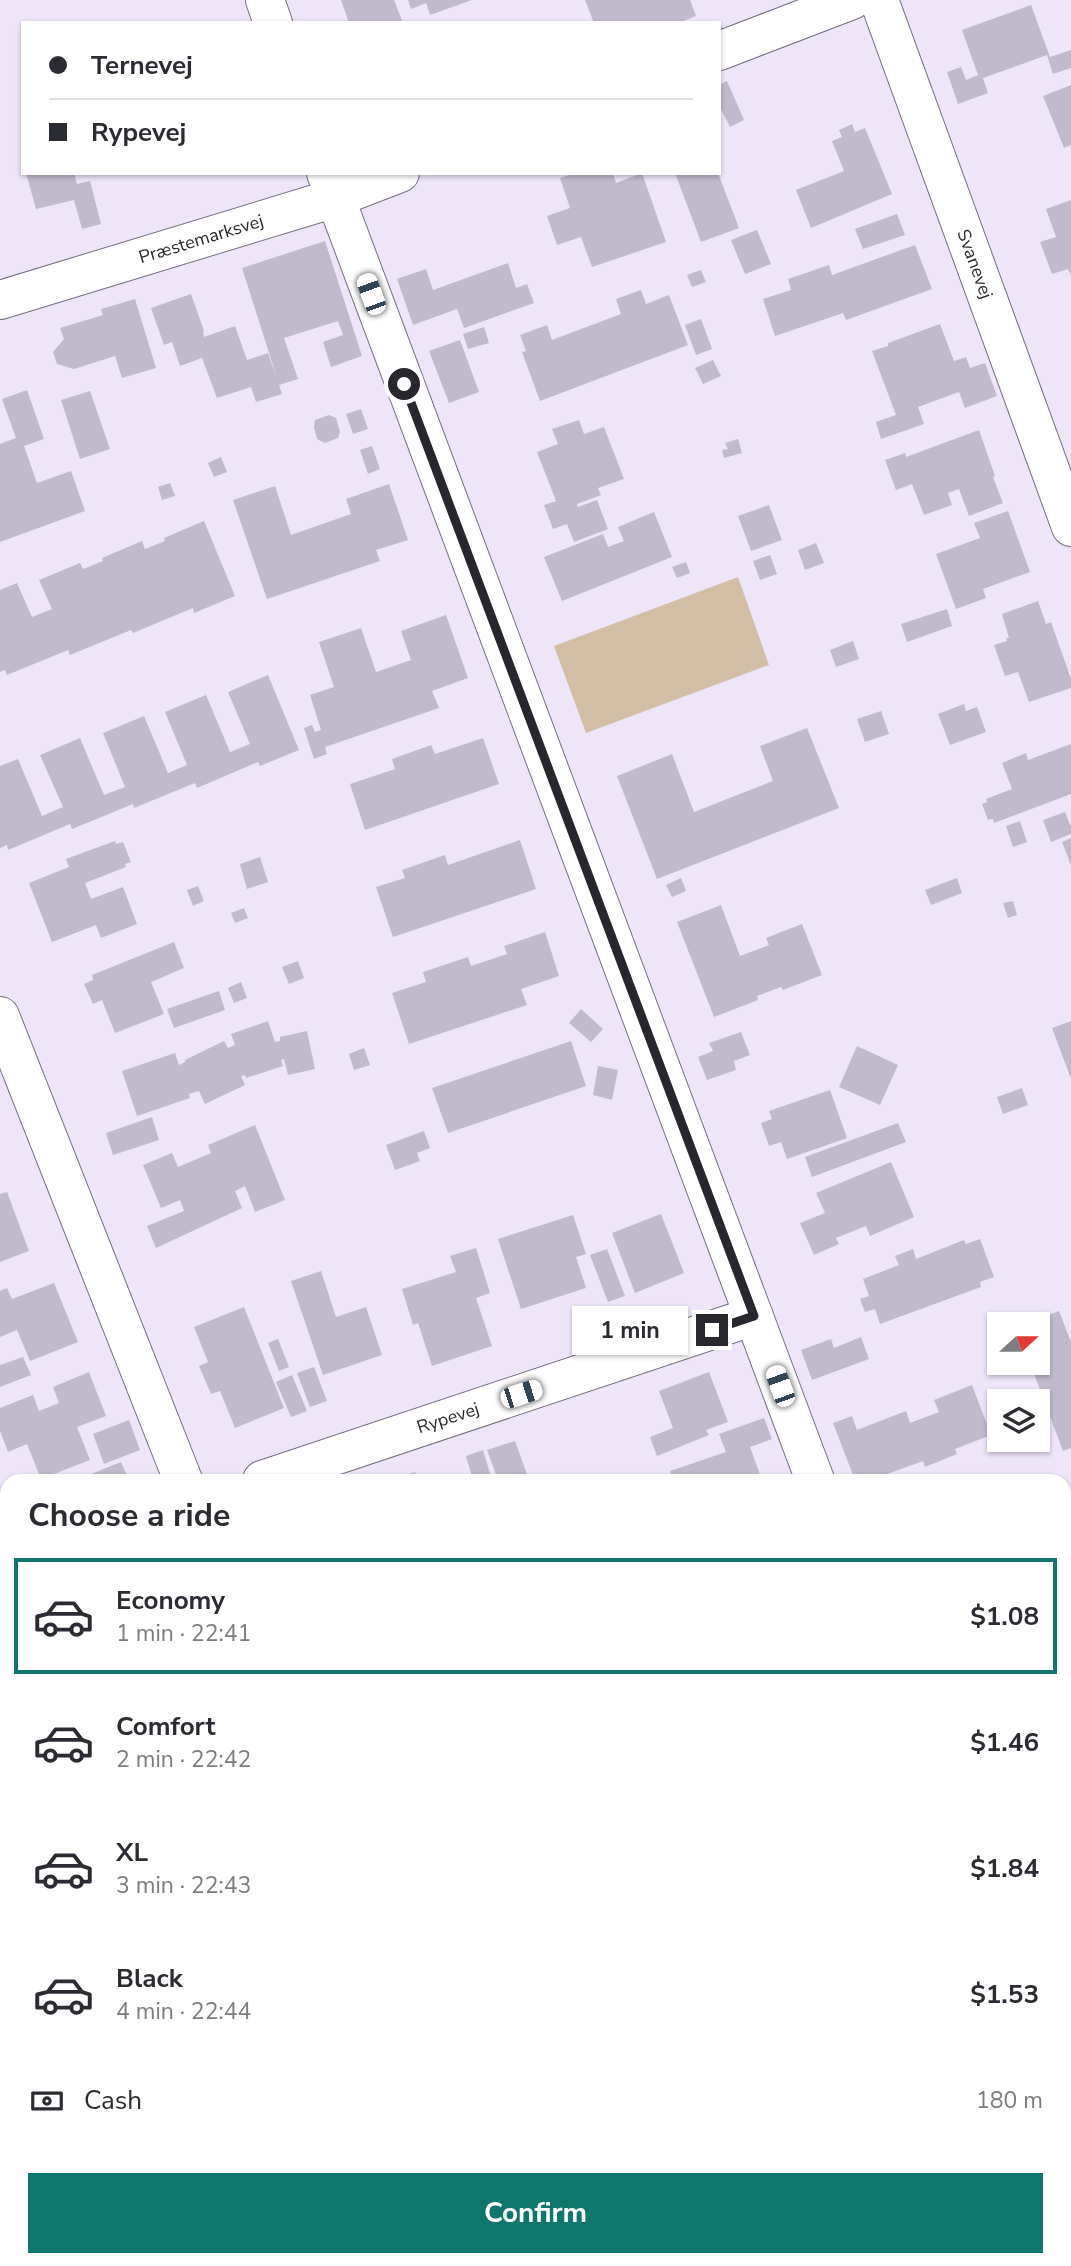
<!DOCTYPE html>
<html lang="en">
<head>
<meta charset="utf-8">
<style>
  :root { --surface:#fff; --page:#f7f7f7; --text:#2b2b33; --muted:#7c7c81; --line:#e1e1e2; --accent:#0f766e }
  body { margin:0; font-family:"Nunito Sans",sans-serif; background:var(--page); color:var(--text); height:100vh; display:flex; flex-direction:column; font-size:26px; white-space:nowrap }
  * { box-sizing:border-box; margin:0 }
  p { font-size:23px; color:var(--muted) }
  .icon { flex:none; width:38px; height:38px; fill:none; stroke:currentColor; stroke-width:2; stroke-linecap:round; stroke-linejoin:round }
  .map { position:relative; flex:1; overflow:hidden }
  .drawer { position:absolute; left:0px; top:1474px; width:1071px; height:793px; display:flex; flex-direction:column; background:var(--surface); border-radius:21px 21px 0 0; box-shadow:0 2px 5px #0004 }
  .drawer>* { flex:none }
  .hud { position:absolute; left:21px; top:21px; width:700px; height:154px; border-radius:0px; box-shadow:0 2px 5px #0004; display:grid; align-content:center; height:154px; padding:0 28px; background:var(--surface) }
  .needle { width:46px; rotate:69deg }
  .tools { position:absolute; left:987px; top:1312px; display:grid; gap:14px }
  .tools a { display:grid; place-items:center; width:63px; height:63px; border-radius:0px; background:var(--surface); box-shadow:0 2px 5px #0004; font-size:35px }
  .end { position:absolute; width:32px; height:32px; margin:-16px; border:9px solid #29262d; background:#fff; box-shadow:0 0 0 4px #fff }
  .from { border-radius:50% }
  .bubble { position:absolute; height:49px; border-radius:0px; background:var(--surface); box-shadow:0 2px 5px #0004; font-size:23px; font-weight:700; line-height:49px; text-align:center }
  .car { position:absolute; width:21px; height:42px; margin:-21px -10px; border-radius:9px; box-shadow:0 0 5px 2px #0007; background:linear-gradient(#fff 24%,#345 0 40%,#fff 0 76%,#345 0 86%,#fff 0) }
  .hud b { display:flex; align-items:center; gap:24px; height:66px; font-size:26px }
  .hud b+b { border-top:2px solid var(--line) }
  .hud i { width:18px; height:18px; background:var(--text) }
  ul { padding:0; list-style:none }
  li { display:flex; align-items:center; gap:21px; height:116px; margin:0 14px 10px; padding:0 14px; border:4px solid transparent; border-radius:0px }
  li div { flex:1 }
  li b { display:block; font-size:26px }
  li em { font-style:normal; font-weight:700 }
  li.current { border-color:var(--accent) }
  li>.icon { width:63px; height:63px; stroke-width:1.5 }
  h2 { padding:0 28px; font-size:32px; line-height:84px }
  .pay { display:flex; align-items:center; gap:18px; height:77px; padding:0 28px; font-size:26px }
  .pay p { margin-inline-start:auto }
  .action { display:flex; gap:14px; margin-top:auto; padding:14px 28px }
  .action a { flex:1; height:80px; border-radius:0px; background:var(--accent); color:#fff; font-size:28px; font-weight:700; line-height:80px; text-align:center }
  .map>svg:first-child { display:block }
  .built { fill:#e3d7f2 }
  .green { fill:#d3bda5 }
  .building { fill:#c1b9cc }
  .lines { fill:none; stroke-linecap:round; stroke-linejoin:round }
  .minor-casing { stroke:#756e7f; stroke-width:40 }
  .major-casing { stroke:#7e629d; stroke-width:40 }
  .path { stroke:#837d8a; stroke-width:4.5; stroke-dasharray:3.5 5; stroke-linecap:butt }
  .minor { stroke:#fff; stroke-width:38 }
  .major { stroke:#cdb4e8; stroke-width:38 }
  .rail { stroke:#67626d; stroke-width:5; stroke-dasharray:9 9; stroke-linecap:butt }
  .route { stroke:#29262d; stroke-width:9 }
  .labels { text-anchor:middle; stroke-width:6; stroke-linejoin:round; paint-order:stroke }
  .street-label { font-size:18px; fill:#29262d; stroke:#fff }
</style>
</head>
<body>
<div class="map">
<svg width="1071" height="2266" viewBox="0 0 1071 2266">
  <rect width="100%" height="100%" fill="#eee5f9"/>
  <path class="built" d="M0 1784 7 1795V2041L0 2030Z
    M153 2259H289L293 2266H158Z"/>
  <path class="green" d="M738 577 769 665 586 733 554 646Z
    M0 1578 7 1590V1795L0 1784Z
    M0 2030 7 2041V2135L0 2123Z
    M34 2259H153L158 2266H19Z
    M289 2259H403L407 2266H293Z"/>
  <path class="building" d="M341 0H394L403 23H349Z
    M408 0H472L430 15 426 3 411 9Z
    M585 0H690L696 16 678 23H594Z
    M1031 5 1050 57 1071 50V68L1053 74 1047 55 983 78 988 93 958 104 947 72 961 67 966 80 978 75 962 30Z
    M727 81 744 120 730 127 719 105V85Z
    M1071 85V145L1064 148 1043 96Z
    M852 124 855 132 865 128 892 194 811 228 796 190 844 171 832 141 842 137 839 130Z
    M26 173H74L77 184 90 181 101 224 82 229 74 200 36 209Z
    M575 173H613L616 183 642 173 666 242 592 267 581 237 557 245 547 216 570 208 560 178Z
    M675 173H718L739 228 701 242Z
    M1071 200V276L1068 269 1052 274 1040 242 1056 237 1046 209Z
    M897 214 905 235 863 249 855 229Z
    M757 230 771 264 745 274 731 240Z
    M325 241 362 356 331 367 323 342 343 335 338 321 284 338 298 379 279 385 282 394 256 402 251 387 217 398 202 358 180 366 172 342 164 345 151 308 191 294 204 331H203L204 337 235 326 247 360 268 353 277 378 242 268Z
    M915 245 932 289 846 320 843 313 775 336 763 299 791 290 788 279 829 265 832 275Z
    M508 263 516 288 527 284 534 303 464 328 457 309 413 325 397 279 426 269 433 290Z
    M701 270 706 282 692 287 687 275Z
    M641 290 646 304 669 295 688 345 540 401 522 352 526 351 520 335 547 325 552 340 621 314 616 299Z
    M135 299 156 368 122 378 115 356 74 369 57 364 53 352 64 339 60 328 103 315 101 309Z
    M701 319 712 349 696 355 685 325Z
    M940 324 954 361 966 357 970 368 985 363 997 396 965 408 959 392 918 407 924 424 881 439 876 422 896 415 872 351 888 346V343Z
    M484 327 489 343 468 349 463 334Z
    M460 340 479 392 449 403 429 351Z
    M713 360 721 376 703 384 695 368Z
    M27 390 44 439 24 446 37 483 71 471 85 511 0 542V444L16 438 2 399Z
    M90 391 110 449 80 459 61 400Z
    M361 409 368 429 353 434 346 414Z
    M329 415 336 418 340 432 338 438 325 443 317 439 314 427 315 420Z
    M579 420 584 434 604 427 624 479 598 488 601 495 577 504 578 507 597 500 608 529 574 542 567 524 553 529 544 505 556 501 537 452 558 444 552 429Z
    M979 430 995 476 993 477 1003 503 969 516 959 489 948 493 952 505 924 515 912 484 896 490 885 460 905 453 906 457Z
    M738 439 742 453 724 458 722 450 728 449 725 443Z
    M372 446 380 469 368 474 360 450Z
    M221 457 227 472 214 477 208 463Z
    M170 483 175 496 162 500 158 487Z
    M389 484 408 540 376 550 380 561 267 599 233 500 275 486 291 535 351 514 346 499Z
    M769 505 782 540 751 551 738 516Z
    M1008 511 1030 572 983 589 986 598 956 609 936 554 980 538 974 523Z
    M654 512 672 557 562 601 544 557 603 534 608 547 624 541 618 527Z
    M204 521 235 596 194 613 193 608 133 633 131 630 70 655 68 650 7 675 5 670 0 672V590L17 583 32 617 52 609 39 580 80 563 83 569 103 561 102 558 142 541 145 549 165 541 164 538Z
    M816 543 824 563 805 570 798 550Z
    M770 555 777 574 760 580 753 561Z
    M686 562 690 573 677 578 672 567Z
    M1038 601 1046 624 1051 622 1071 679V688L1029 702 1018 672 1005 676 994 645 1007 641 1006 638H1009L1002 614Z
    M947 609 952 626 907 642 901 624Z
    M446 615 468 678 432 691 439 708 325 747 327 754 314 759 304 728 312 725 315 732 321 730 310 695 334 687 319 642 361 628 376 672 411 660 401 631Z
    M853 641 859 659 836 667 830 650Z
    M268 675 299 750 260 766 258 762 197 788 195 783 134 808 133 804 72 829 70 824 8 850 7 845 0 848V766L18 759 42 816 63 807 40 755 80 738 104 795 125 787 103 733 144 716 168 773 187 765 165 712 206 695 230 752 250 744 228 692Z
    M964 704 966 711 977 707 986 732 950 745 938 714Z
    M881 711 889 734 865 742 857 719Z
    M807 728 839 808 657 879 617 776 672 754 694 812 773 781 760 746Z
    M483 738 499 784 365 830 350 784 395 769 392 759 431 745 435 754Z
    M1071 744V794L994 823 993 819 988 820 982 804 987 802 986 799 1012 789 1002 763 1026 753 1028 760Z
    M1065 812 1071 827V834L1051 842 1043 820Z
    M1020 821 1027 842 1013 847 1006 826Z
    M1071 838V865L1062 842Z
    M520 840 536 889 393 937 376 887 405 878 402 870 445 855 448 865Z
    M115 841 116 844 123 842 131 862 125 864 126 867 85 883 91 899 123 887 137 924 101 938 96 925 52 942 29 883 69 867 66 859Z
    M260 857 268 882 247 889 240 864Z
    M681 878 686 891 672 897 666 885Z
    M957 878 962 893 931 905 925 890Z
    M198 886 204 901 193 906 187 890Z
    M1013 901 1017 915 1008 918 1003 903Z
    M721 905 740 956 769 945 766 938 802 924 822 975 783 990 781 987 757 996 758 1000 714 1017 677 922Z
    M244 908 248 918 235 923 231 913Z
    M545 932 559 976 521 989 527 1005 409 1044 392 993 426 982 423 972 468 957 471 966 507 954 504 946Z
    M174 942 184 968 151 982 164 1014 115 1033 102 1000 93 1004 84 984 93 980 92 975Z
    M298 961 304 978 289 984 282 967Z
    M241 982 247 998 234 1003 228 988Z
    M219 991 225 1010 174 1028 167 1009Z
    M581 1009 603 1029 591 1042 569 1023Z
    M268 1021 275 1042 280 1041V1037L307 1031 315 1069 288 1075 284 1059 281 1060 283 1066 246 1078 245 1075 241 1076 245 1085 205 1104 199 1091 189 1094 190 1098 137 1116 122 1071 175 1053 179 1065 185 1062V1060L224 1041 228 1048 235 1045 231 1034Z
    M1071 1021V1079L1052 1028Z
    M741 1032 750 1055 734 1061 736 1070 707 1080 698 1057 713 1051 709 1043Z
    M571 1041 586 1086 448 1133 432 1088Z
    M857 1046 898 1065 880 1105 839 1087Z
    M364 1048 370 1065 354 1070 349 1054Z
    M598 1066 618 1070 612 1100 593 1095Z
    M1022 1088 1028 1105 1003 1114 997 1097Z
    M830 1090 847 1138 787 1159 781 1142 769 1146 761 1123 772 1119 769 1111Z
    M152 1117 159 1140 113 1155 106 1133Z
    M898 1123 906 1142 812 1177 805 1157Z
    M255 1125 285 1200 255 1212 245 1186 235 1191 242 1208 156 1248 147 1226 184 1211 180 1200 161 1208 143 1165 172 1153 178 1167 211 1153 208 1145Z
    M424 1131 430 1148 417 1153 420 1161 395 1170 386 1145Z
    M891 1162 914 1217 870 1236 866 1226 836 1238 839 1244 814 1255 800 1223 825 1213 816 1193Z
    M7 1192 29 1251 0 1262V1194Z
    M661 1214 684 1273 635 1293 612 1233Z
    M573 1215 586 1254 576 1257 586 1288 521 1309 498 1239Z
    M980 1239 994 1277 980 1282 981 1287 880 1324 875 1309 865 1312 860 1299 869 1296 863 1279 899 1265 895 1256 913 1249 916 1259 964 1240 966 1244Z
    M476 1248 490 1293 476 1298 492 1346 432 1366 418 1323 413 1325 402 1289 456 1272 450 1256Z
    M607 1249 625 1296 608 1302 590 1255Z
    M321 1271 336 1317 366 1307 382 1355 323 1375 291 1281Z
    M54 1283 78 1342 30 1361 17 1330 0 1337V1291L7 1288 12 1299Z
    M244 1307 284 1408 235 1428 220 1391 211 1394 199 1366 208 1362 194 1327Z
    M1059 1311 1071 1342V1448L1063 1451 1030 1363H1038V1325L1023 1324Z
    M861 1337 869 1359 812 1380 801 1350 831 1339 834 1348Z
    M278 1339 289 1367 279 1371 268 1343Z
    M23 1357 31 1375 0 1387V1365Z
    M314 1367 327 1401 310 1407 297 1373Z
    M89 1372 106 1416 77 1427 90 1460 41 1479 27 1444 8 1452 0 1431V1408L33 1395 39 1411 59 1403 53 1387Z
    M709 1372 728 1422 706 1430 709 1435 657 1456 650 1437 673 1428 659 1391Z
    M292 1375 307 1411 291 1417 276 1382Z
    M972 1385 991 1435 955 1449 957 1454 925 1467 923 1461 871 1480H855L833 1423 852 1416 857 1430 906 1411 910 1423 939 1412 934 1400Z
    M764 1418 772 1439 750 1447 762 1480H673L670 1471 726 1452 719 1434Z
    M129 1420 140 1450 104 1464 93 1434Z
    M515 1441 529 1480H498L487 1450Z
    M483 1450 492 1480H473L466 1456Z
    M121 1462 129 1480H76Z
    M415 1472 418 1480H390Z
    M1071 1499V1555L1064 1558V1501Z
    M1071 1641V1695L1064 1697V1644Z
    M1071 1746V1831L1064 1833V1748Z
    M0 2148 7 2163V2181L0 2185Z"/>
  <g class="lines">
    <defs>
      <path id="minor" d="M265 0 273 23
        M879 0 1071 527
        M719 51 852 0
        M326 173 815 1480
        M0 300 335 198 400 173
        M0 1016 183 1480
        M262 1480 754 1316
        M1064 2112 1071 2109"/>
      <path id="major" d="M1064 2228 1071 2225
        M956 2266 975 2259"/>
    </defs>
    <use href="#minor" class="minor-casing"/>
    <use href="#major" class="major-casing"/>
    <path class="path" d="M0 1717 7 1728
      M342 2259 346 2266
      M511 2266 530 2259
      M732 2266 751 2259"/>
    <use href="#minor" class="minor"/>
    <use href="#major" class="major"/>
    <path class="rail" d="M0 1827 7 1838
      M0 1866 7 1877
      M0 1929 7 1941
      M0 1978 7 1989
      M176 2259 180 2266
      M198 2259 202 2266
      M240 2259 244 2266
      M269 2259 273 2266"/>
  </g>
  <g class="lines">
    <path class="route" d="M404 384 754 1316 712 1330"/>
  </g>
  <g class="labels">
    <g class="street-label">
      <text transform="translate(201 239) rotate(-17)" y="6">Præstemarksvej</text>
      <text transform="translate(975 264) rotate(70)" y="6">Svanevej</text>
      <text transform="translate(448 1418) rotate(-18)" y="6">Rypevej</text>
    </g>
  </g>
</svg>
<div class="tools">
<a><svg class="needle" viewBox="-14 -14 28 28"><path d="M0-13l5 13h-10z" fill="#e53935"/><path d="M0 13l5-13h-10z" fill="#7c7c81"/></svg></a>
<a><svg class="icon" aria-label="layers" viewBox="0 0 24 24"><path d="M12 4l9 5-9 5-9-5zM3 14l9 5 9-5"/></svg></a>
</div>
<i class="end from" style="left:404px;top:384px"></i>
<i class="end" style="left:712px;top:1330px"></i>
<div class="bubble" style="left:572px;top:1306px;width:116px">1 min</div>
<i class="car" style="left:371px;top:294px;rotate:340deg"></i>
<i class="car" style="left:780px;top:1386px;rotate:340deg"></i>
<i class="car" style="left:521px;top:1394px;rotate:72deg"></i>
<div class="hud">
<b><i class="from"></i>Ternevej</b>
<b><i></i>Rypevej</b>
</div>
<section class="drawer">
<h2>Choose a ride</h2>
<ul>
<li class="current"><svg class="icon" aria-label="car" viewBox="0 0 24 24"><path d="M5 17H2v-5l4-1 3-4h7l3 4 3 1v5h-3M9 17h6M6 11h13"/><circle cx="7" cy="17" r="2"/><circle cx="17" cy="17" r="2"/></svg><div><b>Economy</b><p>1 min · 22:41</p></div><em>$1.08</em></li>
<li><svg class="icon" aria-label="car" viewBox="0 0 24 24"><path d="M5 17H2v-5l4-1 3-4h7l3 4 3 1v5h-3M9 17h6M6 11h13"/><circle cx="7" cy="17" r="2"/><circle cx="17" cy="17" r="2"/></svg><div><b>Comfort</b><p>2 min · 22:42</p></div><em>$1.46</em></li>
<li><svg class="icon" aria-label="car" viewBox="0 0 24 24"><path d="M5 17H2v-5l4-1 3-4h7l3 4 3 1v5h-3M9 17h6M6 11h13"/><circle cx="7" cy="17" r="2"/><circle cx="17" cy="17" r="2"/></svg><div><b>XL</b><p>3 min · 22:43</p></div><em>$1.84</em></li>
<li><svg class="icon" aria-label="car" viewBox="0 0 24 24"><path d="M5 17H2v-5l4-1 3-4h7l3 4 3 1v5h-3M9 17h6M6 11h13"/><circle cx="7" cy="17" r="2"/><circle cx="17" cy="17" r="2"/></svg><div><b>Black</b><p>4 min · 22:44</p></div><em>$1.53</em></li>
</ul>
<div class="pay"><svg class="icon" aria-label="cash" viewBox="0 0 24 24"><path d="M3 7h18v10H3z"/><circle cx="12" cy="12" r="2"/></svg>Cash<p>180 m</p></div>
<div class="action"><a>Confirm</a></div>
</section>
</div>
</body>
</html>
